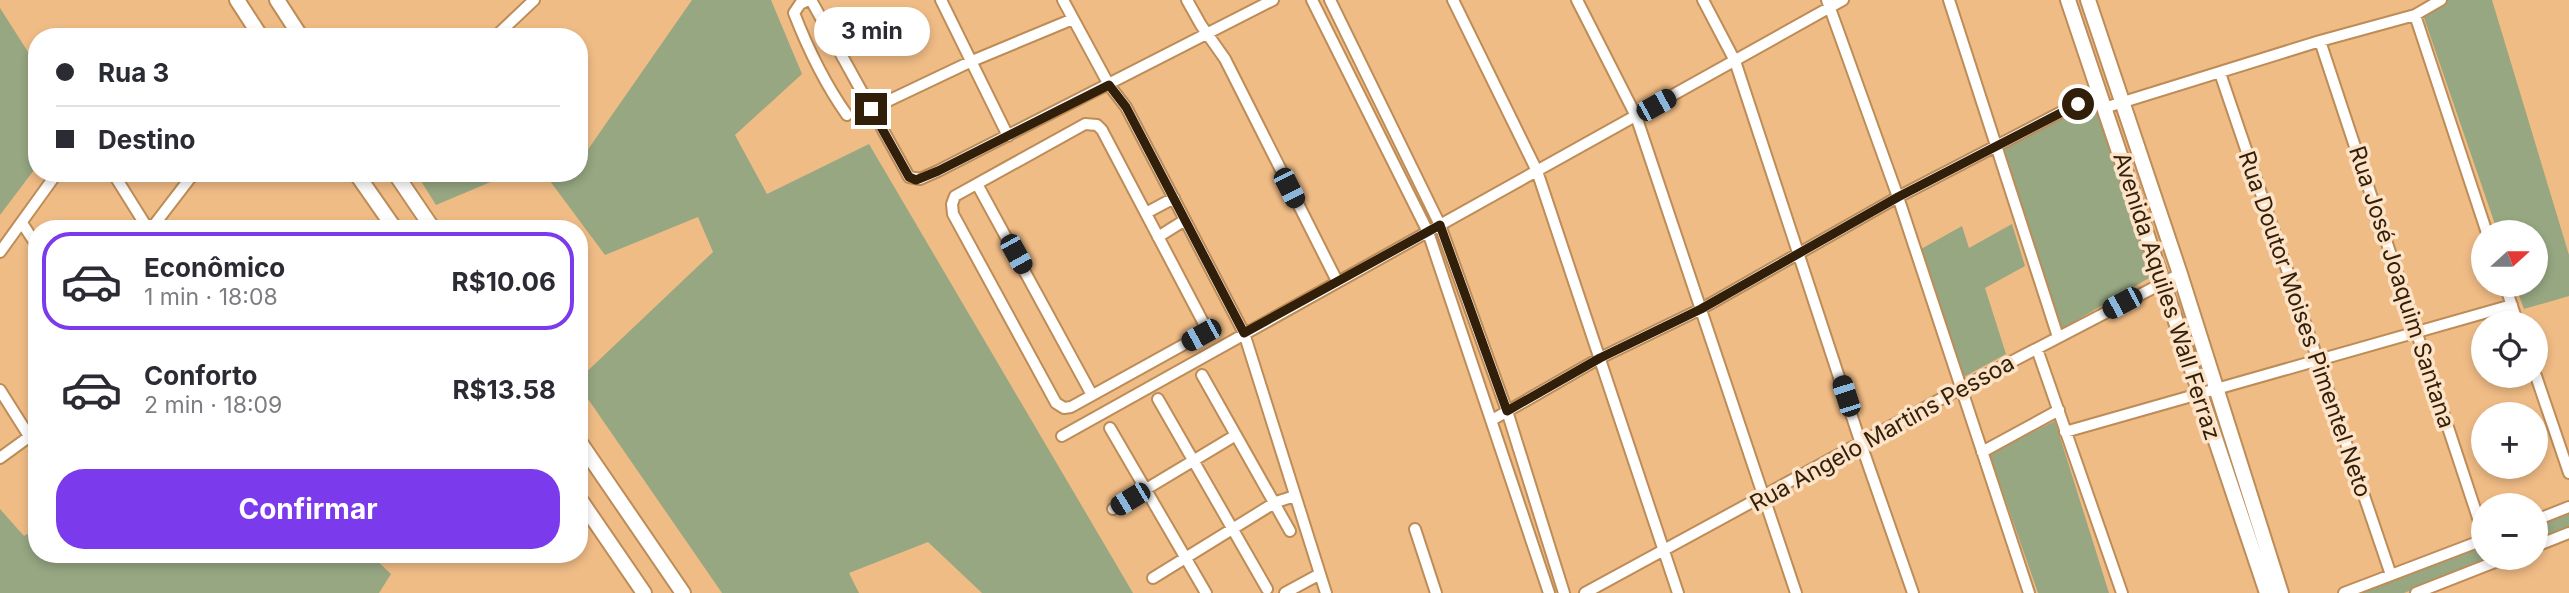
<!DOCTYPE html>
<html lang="pt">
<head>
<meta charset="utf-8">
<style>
  :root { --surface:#fff; --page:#f7f7f7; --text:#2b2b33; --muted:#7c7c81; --line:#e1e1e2; --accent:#7c3aed }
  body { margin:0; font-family:Inter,sans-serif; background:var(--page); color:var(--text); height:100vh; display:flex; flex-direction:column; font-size:26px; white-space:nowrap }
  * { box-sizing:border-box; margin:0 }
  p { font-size:23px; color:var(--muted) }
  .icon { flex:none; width:38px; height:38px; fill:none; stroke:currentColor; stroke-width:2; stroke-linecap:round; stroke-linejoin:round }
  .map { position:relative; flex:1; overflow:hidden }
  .panel { position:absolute; left:28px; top:220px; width:560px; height:343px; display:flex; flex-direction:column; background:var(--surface); border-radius:28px; box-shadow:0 4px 10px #0003 }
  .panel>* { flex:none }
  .banner { position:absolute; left:28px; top:28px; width:560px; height:154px; border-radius:28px; box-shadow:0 4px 10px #0003; display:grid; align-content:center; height:154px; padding:0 28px; background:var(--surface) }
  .needle { width:46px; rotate:69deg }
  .buttons { position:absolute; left:2471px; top:220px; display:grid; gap:14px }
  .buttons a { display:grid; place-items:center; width:77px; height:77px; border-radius:50%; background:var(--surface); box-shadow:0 4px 10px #0003; font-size:35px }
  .end { position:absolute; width:32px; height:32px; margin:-16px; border:9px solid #321f09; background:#fff; box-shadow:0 0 0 4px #fff }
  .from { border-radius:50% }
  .bubble { position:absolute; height:49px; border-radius:24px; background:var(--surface); box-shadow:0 4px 10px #0003; font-size:23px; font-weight:700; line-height:49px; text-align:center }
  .car { position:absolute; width:21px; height:42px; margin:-21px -10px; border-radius:9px; box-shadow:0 0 5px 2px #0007; background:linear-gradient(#222 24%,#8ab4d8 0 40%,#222 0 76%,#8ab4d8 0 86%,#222 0) }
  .banner b { display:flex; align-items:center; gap:24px; height:66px; font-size:26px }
  .banner b+b { border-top:2px solid var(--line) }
  .banner i { width:18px; height:18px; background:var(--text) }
  ul { padding:12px 0 0; list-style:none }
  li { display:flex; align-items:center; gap:21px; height:98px; margin:0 14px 10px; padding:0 14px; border:4px solid transparent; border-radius:28px }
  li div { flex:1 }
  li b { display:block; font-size:26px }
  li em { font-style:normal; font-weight:700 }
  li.selected { border-color:var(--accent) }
  li>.icon { width:63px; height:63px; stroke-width:1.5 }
  .cta { display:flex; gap:14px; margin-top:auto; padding:14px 28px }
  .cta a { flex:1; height:80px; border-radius:28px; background:var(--accent); color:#fff; font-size:28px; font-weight:700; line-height:80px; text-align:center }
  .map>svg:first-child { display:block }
  .green { fill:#97a782 }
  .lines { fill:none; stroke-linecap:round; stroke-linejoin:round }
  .minor-casing { stroke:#bd8c57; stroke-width:14 }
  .major-casing { stroke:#bd8c57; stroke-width:18 }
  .minor { stroke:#fff; stroke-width:10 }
  .major { stroke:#fff; stroke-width:14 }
  .route { stroke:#321f09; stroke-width:9 }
  .labels { text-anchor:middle; stroke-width:7; stroke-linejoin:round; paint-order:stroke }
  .street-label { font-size:23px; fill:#321f09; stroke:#fde3c8 }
</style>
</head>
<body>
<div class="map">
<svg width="2569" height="593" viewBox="0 0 2569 593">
  <rect width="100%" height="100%" fill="#f0bc86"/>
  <path class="green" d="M692 0H771L802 74 735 135 767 194 869 144 1133 593H982L928 542 849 573 859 593H722L579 386V379L713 252 698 217 605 255 544 173H579V155L582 158Z
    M2447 0H2492L2569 255V296L2524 309 2515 285H2536V233H2498L2423 15Z
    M0 8 37 66V166L0 215Z
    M2093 99 2154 275 2060 330 2001 148Z
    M416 173H512L436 205Z
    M2012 224 2025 266 1985 288 2006 354 1962 378 1921 249 1962 226 1969 248Z
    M2055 421 2109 593H2038L1989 453Z
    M0 509 24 536 37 528V555H371L391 574 379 593H0Z
    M2569 513V528L2536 541V525Z
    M2483 546V558H2491L2404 593H2355Z"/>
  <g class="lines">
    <defs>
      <path id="minor" d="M808 0 800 4 794 13C808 49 825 84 847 115
        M811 0 909 177 920 179 938 171 1273 0
        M941 0 1008 136
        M1063 0 1109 85 1126 107 1244 333 1326 593
        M1187 0 1201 25 1225 59 1337 281
        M1312 0 1428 232 1549 593
        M1330 0 1440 225 1507 411 1564 593
        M1453 0 1537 171 1678 593
        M1577 0 1636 116 1796 593
        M1703 0 1735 61 1861 444 1913 593
        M1827 0 1898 197 2029 593
        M1949 0 2058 337
        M2415 15 2487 233
        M495 37 534 0
        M2320 41 2483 533
        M2220 73 2391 575
        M2104 108 2320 41 2415 15 2441 0
        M871 109 972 61 1073 19
        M1085 124 1097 125 1102 130 1203 322 1205 330 1201 335 1071 407 1064 408 1056 403 953 214 952 204 955 196Z
        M113 173 148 229
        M977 184 1092 395
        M1146 213 1174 198
        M22 223 37 246
        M151 229 194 173
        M1158 237 1185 220
        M0 252 57 173
        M2505 285 2518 324
        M2037 349 2122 593
        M1202 375 1290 531
        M2536 376 2569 473
        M0 390 29 436
        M1158 399 1267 589
        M1492 420 1600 358 1701 309 1898 197 2098 93
        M1110 428 1206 593
        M2065 432 2512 305
        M1062 436 1843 0
        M1982 452 2059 410
        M0 458 37 431
        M1113 509 1236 435
        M2536 520 2569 507
        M1415 529 1436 593
        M2536 546 2569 533
        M1153 578 1276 502 1295 496
        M1285 593 1320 574
        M1585 593 1961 388 2180 274
        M2344 593 2483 540
        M2416 593 2505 558"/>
      <path id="major" d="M237 0 261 37
        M277 0 301 37
        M2068 0 2267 593
        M2088 0 2180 274 2281 593
        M356 173 395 229
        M395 173 433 229
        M579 441 683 593
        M579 498 644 593"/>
    </defs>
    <use href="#minor" class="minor-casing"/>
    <use href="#major" class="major-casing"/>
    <use href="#minor" class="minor"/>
    <use href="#major" class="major"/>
  </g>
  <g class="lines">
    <path class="route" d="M871 109 909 177 916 180 938 171 1109 85 1126 107 1244 333 1440 225 1507 411 1600 358 1701 309 1898 197 2078 104"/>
  </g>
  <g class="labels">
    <g class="street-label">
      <text transform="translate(2402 287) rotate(72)" y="8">Rua José Joaquim Santana</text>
      <text transform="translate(2167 296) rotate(72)" y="8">Avenida Aquiles Wall Ferraz</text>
      <text transform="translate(2305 324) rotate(71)" y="8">Rua Doutor Moises Pimentel Neto</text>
      <text transform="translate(1882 433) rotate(-29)" y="8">Rua Angelo Martins Pessoa</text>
    </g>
  </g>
</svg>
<div class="buttons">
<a><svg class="needle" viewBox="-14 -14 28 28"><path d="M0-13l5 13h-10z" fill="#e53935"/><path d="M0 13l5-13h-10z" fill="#7c7c81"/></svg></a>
<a><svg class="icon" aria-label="locate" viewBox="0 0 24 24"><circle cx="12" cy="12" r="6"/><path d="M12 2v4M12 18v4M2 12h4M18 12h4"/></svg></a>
<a>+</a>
<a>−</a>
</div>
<i class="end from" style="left:2078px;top:104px"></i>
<i class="end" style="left:871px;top:109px"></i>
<div class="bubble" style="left:814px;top:7px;width:116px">3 min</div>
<i class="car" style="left:1656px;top:105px;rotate:61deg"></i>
<i class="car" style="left:1289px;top:188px;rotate:153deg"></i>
<i class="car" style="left:1016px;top:254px;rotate:151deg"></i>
<i class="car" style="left:2122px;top:303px;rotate:242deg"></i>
<i class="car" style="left:1201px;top:335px;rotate:241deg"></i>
<i class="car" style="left:1846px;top:396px;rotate:342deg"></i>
<i class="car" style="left:1130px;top:499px;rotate:239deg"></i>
<div class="banner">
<b><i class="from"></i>Rua 3</b>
<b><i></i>Destino</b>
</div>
<section class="panel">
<ul>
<li class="selected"><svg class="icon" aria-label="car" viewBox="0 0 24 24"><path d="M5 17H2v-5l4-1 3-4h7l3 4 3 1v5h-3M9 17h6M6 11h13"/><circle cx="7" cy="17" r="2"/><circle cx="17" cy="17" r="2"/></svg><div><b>Econômico</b><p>1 min · 18:08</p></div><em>R$10.06</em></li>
<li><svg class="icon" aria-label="car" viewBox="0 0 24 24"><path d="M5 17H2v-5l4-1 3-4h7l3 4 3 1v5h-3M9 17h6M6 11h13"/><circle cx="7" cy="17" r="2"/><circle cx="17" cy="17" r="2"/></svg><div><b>Conforto</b><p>2 min · 18:09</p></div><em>R$13.58</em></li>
</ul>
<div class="cta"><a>Confirmar</a></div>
</section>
</div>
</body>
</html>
